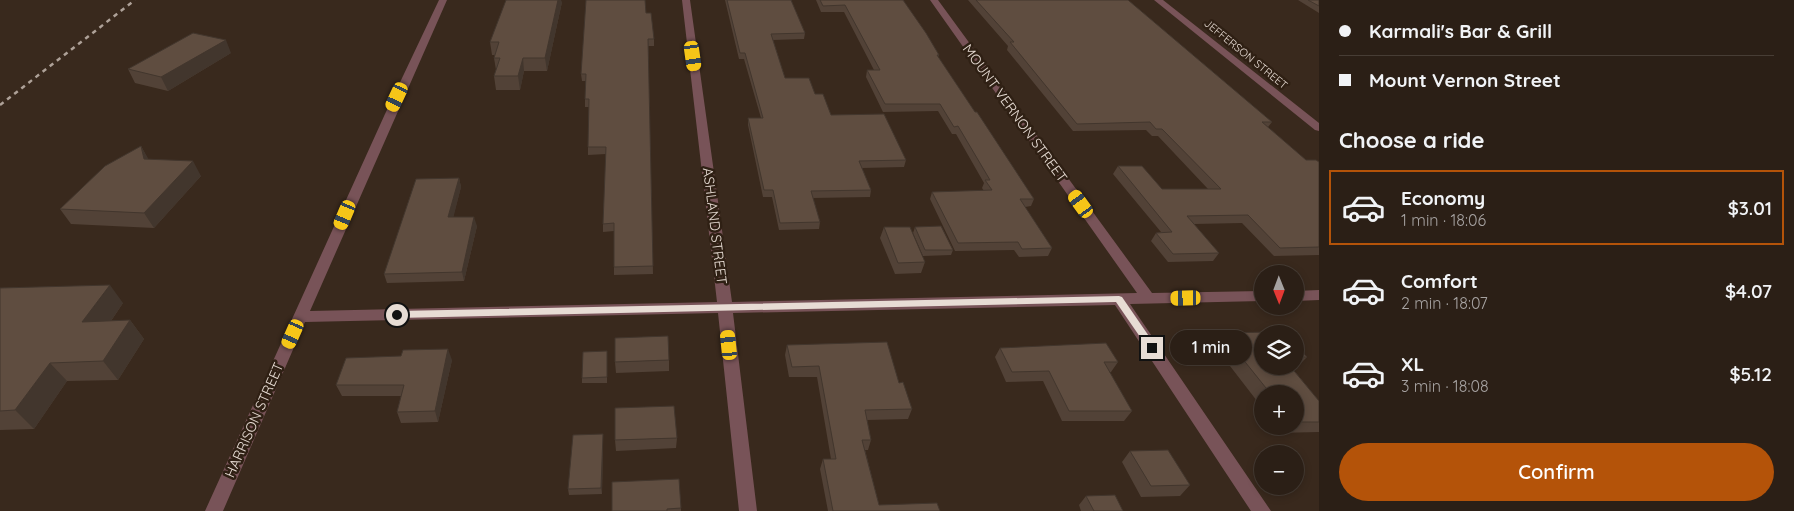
<!DOCTYPE html>
<html lang="en">
<head>
<meta charset="utf-8">
<style>
  :root { --surface:#2b1f16; --page:#33271f; --text:#f1f3f6; --muted:#a6a2a1; --line:#473d35; --accent:#b45309 }
  body { margin:0; font-family:Quicksand,sans-serif; background:var(--page); color:var(--text); height:100vh; display:flex; flex-direction:column; font-size:19px; white-space:nowrap }
  * { box-sizing:border-box; margin:0 }
  p { font-size:16px; color:var(--muted) }
  .icon { flex:none; width:28px; height:28px; fill:none; stroke:currentColor; stroke-width:2; stroke-linecap:round; stroke-linejoin:round }
  .map { position:relative; flex:1; overflow:hidden }
  .side { display:flex; flex-direction:column; background:var(--surface); width:475px }
  .side>* { flex:none }
  .banner { display:grid; align-content:center; height:110px; padding:0 20px; background:var(--surface) }
  .needle { width:32px; rotate:179deg }
  .buttons { position:absolute; left:1254px; top:265px; display:grid; gap:10px }
  .buttons a { display:grid; place-items:center; width:50px; height:50px; border-radius:50%; background:var(--surface); box-shadow:0 2px 8px #0003,0 0 0 1px var(--line); font-size:25px }
  .end { position:absolute; width:22px; height:22px; margin:-11px; border:6px solid #e7dcd4; background:#111; box-shadow:0 0 0 2px #111 }
  .from { border-radius:50% }
  .bubble { position:absolute; height:35px; border-radius:18px; background:var(--surface); box-shadow:0 2px 8px #0003,0 0 0 1px var(--line); font-size:16px; font-weight:600; line-height:35px; text-align:center }
  .car { position:absolute; width:15px; height:30px; margin:-15px -8px; border-radius:6px; box-shadow:0 0 4px 1px #0007; background:linear-gradient(#f5c518 24%,#345 0 40%,#f5c518 0 76%,#345 0 86%,#f5c518 0) }
  .banner b { display:flex; align-items:center; gap:18px; height:48px; font-size:19px }
  .banner b+b { border-top:1px solid var(--line) }
  .banner i { width:12px; height:12px; background:var(--text) }
  ul { padding:0; list-style:none }
  li { display:flex; align-items:center; gap:15px; height:75px; margin:0 10px 8px; padding:0 10px; border:2px solid transparent; border-radius:0px }
  li div { flex:1 }
  li b { display:block; font-size:19px }
  li em { font-style:normal; font-weight:600 }
  li.current { border-color:var(--accent) }
  li>.icon { width:45px; height:45px; stroke-width:1.5 }
  h2 { padding:0 20px; font-size:22px; line-height:60px }
  .primary-button { display:flex; gap:10px; margin-top:auto; padding:10px 20px }
  .primary-button a { flex:1; height:58px; border-radius:30px; background:var(--accent); color:#fff; font-size:20px; font-weight:600; line-height:58px; text-align:center }
  main { display:flex; flex:1; min-height:0 }
  .map>svg:first-child { display:block }
  .lines { fill:none; stroke-linecap:round; stroke-linejoin:round }
  .minor { fill:#785358; fill-rule:evenodd }
  .rail { stroke:#aea198; stroke-width:2.5; stroke-dasharray:4.5 4.5; stroke-linecap:butt }
  .wall { fill:#524237 }
  .shaded-wall { fill:#42362d }
  .building { fill:#5f4d40; stroke:#42362d }
  .route { fill:#e7dcd4 }
  .labels { text-anchor:middle; stroke-width:5; stroke-linejoin:round; paint-order:stroke }
  .far-street-label { font-size:11px; fill:#e7dcd4; stroke:#2f2014 }
  .street-label { font-size:14px; fill:#e7dcd4; stroke:#2f2014 }
</style>
</head>
<body>
<main>
<div class="map">
<svg width="1319" height="511" viewBox="0 0 1319 511">
  <rect width="100%" height="100%" fill="#39291d"/>
  <g class="lines">
    <path class="minor" d="M439 0H447L310 311 717 302 682 0H690L732 302 1137 293 930 0H938L1152 293 1262 291V301L1130 304 1271 511H1251L1115 305 733 313 757 511H739L718 313 305 322 223 511H205L385 114Z
      M1154 0H1163L1319 123V131L1315 130Z
      M1319 290V300L1295 301V291Z"/>
    <path class="rail" d="M0 105 135 0"/>
  </g>
  <path class="wall" d="M725 0H791L805 33 804 39 773 40 785 78 815 94 831 115 906 160 904 167 862 168 871 190 870 197 813 198 820 222 819 229 779 230 772 197H763L748 125V118H761L744 59H739Z
    M816 0H903L939 55 938 57 975 112 1034 199 1031 206 1025 207 1052 248 1048 256 1019 257 1014 250 955 251 930 199 932 192 984 191 982 188 984 183 956 134H952L938 111 883 112 866 77 867 70H874L844 12H821Z
    M968 0H1128L1272 122 1268 127 1306 160 1319 162V255L1274 256 1242 223 1194 224 1219 253 1213 261 1168 262 1151 241 1156 233 1161 232 1113 174 1118 166 1162 189H1208L1158 136H1152L1146 130 1073 131 1007 50 1008 46Z
    M1298 0H1319V13Z
    M562 2 547 71H524L520 90H496L494 76 496 70 494 58 495 55H492L490 42Z
    M646 13 654 39V46H648L653 274 614 275V231L603 232V224L606 154 588 155V147L589 107H585V99L586 81H582L581 74Z
    M231 53 168 91 135 83 128 69Z
    M141 146 148 159 201 176 154 228 71 224 60 209Z
    M459 178 461 187 453 217 477 226 464 281 387 283 384 274Z
    M884 227 925 262 921 273 895 274 880 238Z
    M915 227 953 250 951 255 923 256 913 233Z
    M0 288 123 303 111 321 130 320 144 339 118 380 67 381 34 429 0 430Z
    M1222 333 1262 366H1295V344L1307 357 1296 368H1292L1319 401V432L1276 433 1271 426H1295V394H1262V415L1254 404 1257 401 1213 344Z
    M787 345 899 383 912 409 908 419 867 420 871 440 868 450H865L879 505 940 511H828L820 469 823 459H831L817 377H789L785 355Z
    M1000 348 1118 362 1111 372H1109L1132 411 1124 421H1062L1043 381 1006 382 995 357Z
    M607 357V383H582V378Z
    M452 360 438 422 401 423 397 412 401 396H342L336 385Z
    M669 360V371L616 373 615 362Z
    M603 434V440L602 494 569 495 568 489Z
    M677 438 676 448 616 451 615 440Z
    M1130 451 1190 485 1180 496 1141 497 1122 462Z
    M1086 496 1123 511H1081L1079 505Z
    M681 508V511H612Z"/>
  <path class="shaded-wall" d="M558 0H561L562 2 547 71 545 58Z
    M226 40 231 53 168 91 161 77Z
    M523 58 524 71 520 90 518 76Z
    M141 146 149 160 144 159Z
    M193 161 201 176 154 228 144 213Z
    M459 178 461 187 451 227 448 217Z
    M474 217 477 226 464 281 462 272Z
    M110 285 123 303 98 340 82 322Z
    M130 320 144 339 118 380 103 361Z
    M448 349 452 360 438 422 435 411Z
    M50 363 67 381 34 429 15 410Z
    M603 434V440L602 494 601 488Z"/>
  <path class="building" d="M506 0H558L545 58H523L518 76H494L500 58H494L499 42H490Z
    M586 0H645L646 13H651L654 39H648L653 266 614 267V223L603 224 606 147H588L589 99H585L586 74H581Z
    M727 0H791L805 33 771 34 785 78H809L815 94H823L831 115 884 114 906 160 859 161 871 190 811 191 820 222 780 223 773 190H764L748 118H763L745 53H740Z
    M820 0H903L926 33 939 55H937L975 112H977L1034 199H1020L1052 248 1022 249 1018 242 958 243 932 192 992 190 985 180H990L958 126 954 127 940 104H885L867 70H880L845 5 823 6Z
    M976 0H1128L1272 122H1262L1306 160H1316L1319 162V247L1280 248 1248 215 1187 216 1219 253 1173 254 1156 233 1172 232 1118 166H1142L1162 189H1221L1162 129H1156L1150 122 1077 124 1010 42H1014Z
    M1308 0H1319V6Z
    M193 33 226 40 161 77 128 69Z
    M141 146 144 159 193 161 144 213 60 209 105 166Z
    M459 178 448 217H474L462 272 384 274 416 179Z
    M941 226 953 250H925L915 227Z
    M884 227H910L925 262 898 263Z
    M110 285 82 322 130 320 103 361 50 363 15 410 0 411V288Z
    M1269 332 1271 334H1262V366H1290L1319 401V422H1295V394H1265L1264 393H1270L1222 333Z
    M668 336 669 360 615 362V338Z
    M887 342 899 383 903 382 912 409 865 410 871 440H862L879 505 937 503 940 511H833L823 459H836L819 366 792 367 787 345Z
    M1106 343 1118 362H1104L1132 411H1069L1049 371 1012 372 1000 348Z
    M1295 344 1307 357H1295Z
    M448 349 435 411 397 412 404 385H336L346 358 401 356 403 350Z
    M607 351V377L582 378 583 352Z
    M674 406 677 438 615 440V408Z
    M603 434 601 488 568 489 573 435Z
    M1168 450 1190 485 1151 486 1130 451Z
    M679 479 681 508 667 509V511H612V482Z
    M1115 495 1123 511H1094L1086 496Z"/>
  <path class="route" d="M1119 296 1122 297 1155 345V350H1149L1116 302 397 318 393 315 397 311Z"/>
  <g class="labels">
    <g class="far-street-label">
      <text transform="translate(1246 54) rotate(39)" y="4">JEFFERSON STREET</text>
    </g>
    <g class="street-label">
      <text transform="translate(1015 113) rotate(54)" y="5">MOUNT VERNON STREET</text>
      <text transform="translate(715 226) rotate(83)" y="5">ASHLAND STREET</text>
      <text transform="translate(254 420) rotate(-66)" y="5">HARRISON STREET</text>
    </g>
  </g>
</svg>
<div class="buttons">
<a><svg class="needle" viewBox="-14 -14 28 28"><path d="M0-13l5 13h-10z" fill="#e53935"/><path d="M0 13l5-13h-10z" fill="#a6a2a1"/></svg></a>
<a><svg class="icon" aria-label="layers" viewBox="0 0 24 24"><path d="M12 4l9 5-9 5-9-5zM3 14l9 5 9-5"/></svg></a>
<a>+</a>
<a>−</a>
</div>
<i class="end from" style="left:397px;top:315px"></i>
<i class="end" style="left:1152px;top:348px"></i>
<div class="bubble" style="left:1170px;top:330px;width:82px">1 min</div>
<i class="car" style="left:693px;top:56px;rotate:172deg"></i>
<i class="car" style="left:397px;top:97px;rotate:205deg"></i>
<i class="car" style="left:1081px;top:204px;rotate:324deg"></i>
<i class="car" style="left:345px;top:215px;rotate:203deg"></i>
<i class="car" style="left:1186px;top:298px;rotate:269deg"></i>
<i class="car" style="left:293px;top:334px;rotate:204deg"></i>
<i class="car" style="left:729px;top:345px;rotate:354deg"></i>
</div>
<section class="side">
<div class="banner">
<b><i class="from"></i>Karmali's Bar &amp; Grill</b>
<b><i></i>Mount Vernon Street</b>
</div>
<h2>Choose a ride</h2>
<ul>
<li class="current"><svg class="icon" aria-label="car" viewBox="0 0 24 24"><path d="M5 17H2v-5l4-1 3-4h7l3 4 3 1v5h-3M9 17h6M6 11h13"/><circle cx="7" cy="17" r="2"/><circle cx="17" cy="17" r="2"/></svg><div><b>Economy</b><p>1 min · 18:06</p></div><em>$3.01</em></li>
<li><svg class="icon" aria-label="car" viewBox="0 0 24 24"><path d="M5 17H2v-5l4-1 3-4h7l3 4 3 1v5h-3M9 17h6M6 11h13"/><circle cx="7" cy="17" r="2"/><circle cx="17" cy="17" r="2"/></svg><div><b>Comfort</b><p>2 min · 18:07</p></div><em>$4.07</em></li>
<li><svg class="icon" aria-label="car" viewBox="0 0 24 24"><path d="M5 17H2v-5l4-1 3-4h7l3 4 3 1v5h-3M9 17h6M6 11h13"/><circle cx="7" cy="17" r="2"/><circle cx="17" cy="17" r="2"/></svg><div><b>XL</b><p>3 min · 18:08</p></div><em>$5.12</em></li>
</ul>
<div class="primary-button"><a>Confirm</a></div>
</section>
</main>
</body>
</html>
